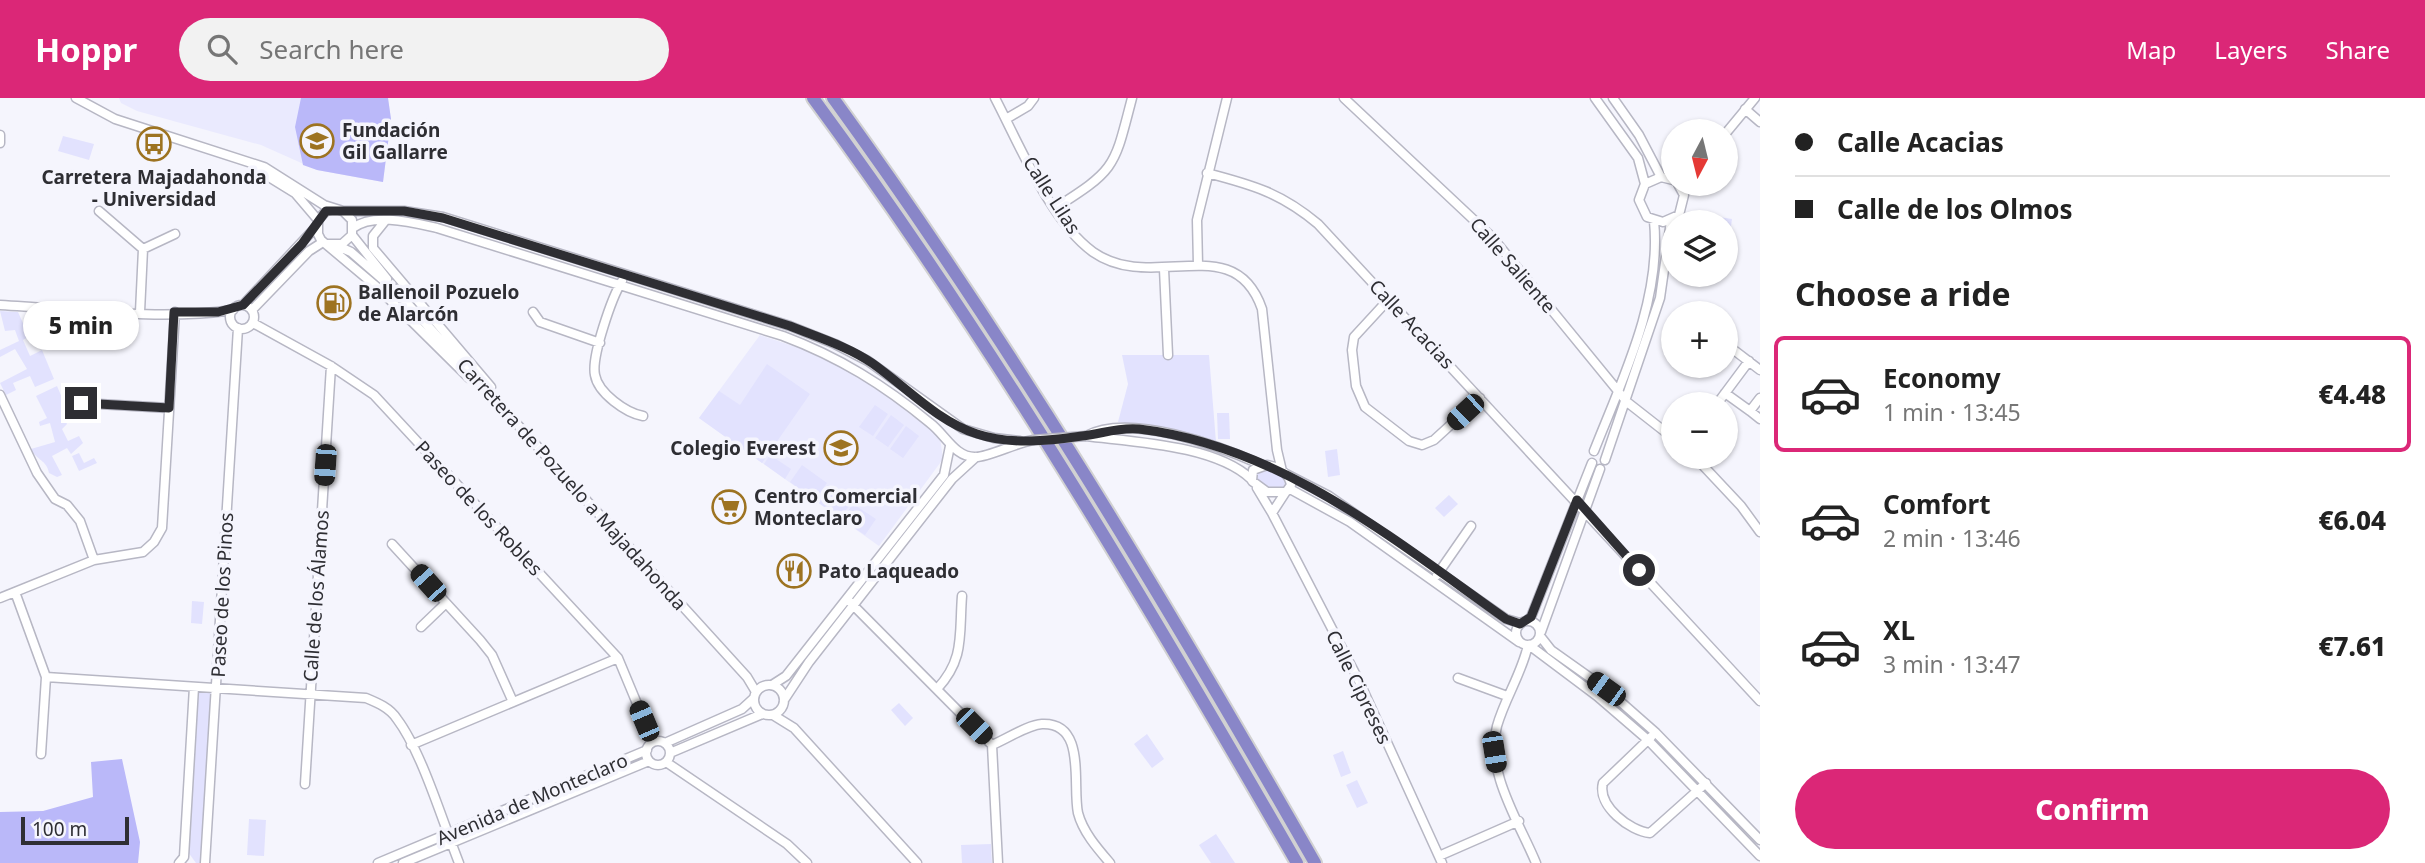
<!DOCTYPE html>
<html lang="en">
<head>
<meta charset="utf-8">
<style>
  :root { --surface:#fff; --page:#f2f2f2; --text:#222; --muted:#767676; --line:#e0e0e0; --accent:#db2777 }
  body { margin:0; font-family:"Noto Sans",sans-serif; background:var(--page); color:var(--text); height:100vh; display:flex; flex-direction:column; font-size:26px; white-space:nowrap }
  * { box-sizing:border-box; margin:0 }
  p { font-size:23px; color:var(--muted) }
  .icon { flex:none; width:38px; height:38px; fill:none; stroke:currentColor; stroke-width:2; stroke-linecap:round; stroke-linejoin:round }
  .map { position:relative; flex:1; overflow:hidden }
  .sheet { display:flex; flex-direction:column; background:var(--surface); width:665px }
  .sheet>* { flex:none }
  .hud { display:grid; align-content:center; height:154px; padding:0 35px; background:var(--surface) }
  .needle { width:46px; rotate:187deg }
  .tools { position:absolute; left:1661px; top:21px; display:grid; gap:14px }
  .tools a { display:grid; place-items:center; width:77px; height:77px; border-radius:50%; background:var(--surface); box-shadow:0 2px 5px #0004; font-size:35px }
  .scale { position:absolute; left:21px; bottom:18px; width:108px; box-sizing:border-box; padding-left:7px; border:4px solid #2e2e33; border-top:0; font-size:19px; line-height:24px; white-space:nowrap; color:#2e2e33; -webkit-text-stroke:5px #f5f5fd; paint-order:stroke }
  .end { position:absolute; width:32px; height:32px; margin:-16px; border:9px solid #2e2e33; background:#fff; box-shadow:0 0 0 4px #fff }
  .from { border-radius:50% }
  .bubble { position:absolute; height:49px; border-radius:24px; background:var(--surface); box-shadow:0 2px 5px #0004; font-size:23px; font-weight:800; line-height:49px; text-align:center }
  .car { position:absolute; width:21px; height:42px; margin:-21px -10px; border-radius:9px; box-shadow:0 0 5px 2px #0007; background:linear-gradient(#222 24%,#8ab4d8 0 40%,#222 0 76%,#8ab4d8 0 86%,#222 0) }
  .hud b { display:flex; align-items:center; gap:24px; height:66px; font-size:26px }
  .hud b+b { border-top:2px solid var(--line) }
  .hud i { width:18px; height:18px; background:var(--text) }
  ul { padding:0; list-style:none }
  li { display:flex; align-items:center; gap:21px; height:116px; margin:0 14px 10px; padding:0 21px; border:4px solid transparent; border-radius:10px }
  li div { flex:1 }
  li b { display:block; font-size:26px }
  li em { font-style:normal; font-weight:800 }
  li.current { border-color:var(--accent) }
  li>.icon { width:63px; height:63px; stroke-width:1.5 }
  h2 { padding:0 35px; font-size:32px; line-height:84px }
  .button { display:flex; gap:14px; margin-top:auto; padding:14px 35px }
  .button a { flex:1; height:80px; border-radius:42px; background:var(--accent); color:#fff; font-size:28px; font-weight:800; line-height:80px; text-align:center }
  header { display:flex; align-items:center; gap:42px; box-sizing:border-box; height:98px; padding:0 35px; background:var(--accent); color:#fff }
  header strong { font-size:33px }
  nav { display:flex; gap:38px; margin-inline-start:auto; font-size:24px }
  .search { width:490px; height:63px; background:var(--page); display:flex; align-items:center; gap:18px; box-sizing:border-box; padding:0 24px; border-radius:38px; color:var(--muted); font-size:26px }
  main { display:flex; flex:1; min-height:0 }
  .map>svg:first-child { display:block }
  .built { fill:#eaeafe }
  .green { fill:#e2e2fe }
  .forest { fill:#bab8f9 }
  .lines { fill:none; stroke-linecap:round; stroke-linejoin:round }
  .minor-casing { stroke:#b7b7c4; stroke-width:11 }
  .highway-casing { stroke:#d1d1d2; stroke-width:16 }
  .minor { stroke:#fff; stroke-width:8 }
  .highway { stroke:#8986c8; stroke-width:12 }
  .minor-bridge-casing { stroke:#b7b7c4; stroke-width:11; stroke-linecap:butt }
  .minor-bridge { stroke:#fff; stroke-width:8 }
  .route { stroke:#2e2e33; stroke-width:9 }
  .labels { text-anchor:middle; stroke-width:7; stroke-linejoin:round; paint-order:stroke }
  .poi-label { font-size:19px; font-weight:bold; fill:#2e2e33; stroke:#f5f5fd; text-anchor:start }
  .street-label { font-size:19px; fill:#2e2e33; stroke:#f5f5fd }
</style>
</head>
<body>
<header>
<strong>Hoppr</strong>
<div class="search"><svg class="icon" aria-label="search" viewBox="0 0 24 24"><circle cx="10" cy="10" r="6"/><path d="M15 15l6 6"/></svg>Search here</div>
<nav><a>Map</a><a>Layers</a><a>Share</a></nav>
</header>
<main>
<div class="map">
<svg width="1760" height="765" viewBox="0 0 1760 765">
  <rect width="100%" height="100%" fill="#f5f5fd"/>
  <path class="built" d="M119 0H388L391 21 383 84 317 72 261 47 137 13 121 5Z
    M760 237 802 251 865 281 940 339 943 361 879 448 699 320Z"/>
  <path class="green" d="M63 38 94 46 89 62 58 53Z
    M1694 115 1732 121 1727 158 1726 124H1692Z
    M0 213 18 214 27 234 34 230 30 214 38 215 36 235 23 242 30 258 42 252 54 281 35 289 30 278 13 285 16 292 6 297 0 285 27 271 15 251 0 259V252L19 243 15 232 5 233Z
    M1122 257H1209L1216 344 1174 332 1118 324 1128 286Z
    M767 266 810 296 762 365 699 320 719 293 740 307Z
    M57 288 69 316 63 318 67 326 62 331 68 343 79 338 83 345 71 356 67 350 52 358 62 377 57 379 49 375C47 362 36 362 31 351L55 344 50 325 40 328 39 324 47 320 36 298Z
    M875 307 888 316 873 338 859 329Z
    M1217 315H1229L1230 341H1218Z
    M891 317 904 327 888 349 875 340Z
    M906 328 919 338 903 360 890 351Z
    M1337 351 1340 377 1328 379 1325 353Z
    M79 355 84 365 94 360 97 365 79 373 72 358Z
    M770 357 791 371 785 381 764 366Z
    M802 367 827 385 815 402 790 384Z
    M1264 371 1283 379 1285 387 1281 391 1263 389 1255 380 1256 374Z
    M828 387 852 404 840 420 816 403Z
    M1449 397 1458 406 1444 419 1435 410Z
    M853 406 876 421 865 437 842 422Z
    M192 503 204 504 202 526 191 525Z
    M201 592 209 593 212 598 202 765H196L188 754 197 596Z
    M899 605 913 620 905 628 891 612Z
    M1147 636 1164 661 1152 670 1134 646Z
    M1343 653 1351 675 1341 679 1333 657Z
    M638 658 640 662 468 733 467 730Z
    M1357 682 1368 705 1357 710 1346 687Z
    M249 721 266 722 264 758 247 757Z
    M1216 736 1235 765H1211L1199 747Z
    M991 746 992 765H962L961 747Z"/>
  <path class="forest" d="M301 0H388L391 21 383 84 317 72 303 67 295 29Z
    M122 661 140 744 138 765H0V714L43 713 93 699 91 664Z"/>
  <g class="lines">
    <defs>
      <path id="minor" d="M76 0 115 21 264 69 324 107 343 113 352 122V137L342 146H327
        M995 0C1019 46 1051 124 1093 154 1153 196 1234 130 1262 211L1277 352 1282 373
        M1344 0 1492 139 1627 304 1673 340
        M1595 0 1638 60 1645 86
        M1613 0 1639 37 1661 79
        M1745 11 1760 24
        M1006 21 1028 8 1034 0
        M1726 35 1755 0
        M0 37V45
        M256 71 295 95 318 122
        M1207 75C1253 87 1281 95 1318 126L1760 603
        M1673 82 1661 79 1645 86 1639 102 1647 119 1663 124 1679 117 1684 97 1678 86
        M1055 110C1117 71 1114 69 1132 0
        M334 111 326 113 318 122V136L321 142 377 189 469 280
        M99 113 143 151 175 136
        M343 113H404L443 119 790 228 835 246 868 263 963 331 994 340 1020 343
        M385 123 373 138V150L491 289
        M353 130C373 114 414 125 437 130L783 238C839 259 884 287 930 325 945 336 955 360 976 359 988 359 1016 345 1033 342
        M352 137 387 181
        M338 148 351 154 397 194 747 579 756 594
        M1198 167 1197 122 1227 0
        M1164 171 1168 257
        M622 183C612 199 591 259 595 277 598 295 626 315 643 318
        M1389 201 1354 239 1352 252 1356 288 1365 309 1409 343 1422 347 1434 342 1480 300
        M0 207C76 211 157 223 233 212
        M243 207 316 129
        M230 219a12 12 0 1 1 24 0a12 12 0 1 1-24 0Z
        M252 212 309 153 323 144
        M140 214 143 151
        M533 214 540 224 600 245
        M253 225 331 268 374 297 618 560 653 644
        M1726 246 1760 272
        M1725 295 1750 313 1760 300
        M0 297 37 375 55 401 67 407 80 423 94 462
        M81 305 169 310
        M1717 306 1749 263
        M1750 313 1760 321
        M1086 338C1129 314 1220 348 1262 367
        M1086 338C1134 344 1215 347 1251 381
        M1594 353C1622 282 1662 201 1654 123
        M1695 359 1741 408 1760 434
        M1605 362 1660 200 1671 123
        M1267 367C1279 369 1289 375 1291 387L1286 394H1267L1252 383 1253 372Z
        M1286 376 1329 398 1506 521 1520 525
        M1257 390 1272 415 1285 395
        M1290 391 1350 424 1519 544
        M1272 415 1359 583 1442 765
        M392 446 480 542 492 557 513 604
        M1437 477 1471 428
        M15 494 46 579 41 656
        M0 500 94 462 143 454 154 444 162 430 175 214
        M848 502 992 647 998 765
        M1516 535a12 12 0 1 1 24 0a12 12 0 1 1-24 0Z
        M1526 523 1531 519 1592 365
        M421 529 446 505
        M1541 534 1600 371
        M1540 538 1551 552 1606 591 1656 635 1760 742
        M1528 547C1522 575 1505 600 1497 628 1485 673 1519 724 1536 765
        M1529 547 1597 598 1648 642 1760 758
        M46 579 366 600C378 605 390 610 397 621 422 654 443 725 459 765
        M1458 580 1507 598
        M754 602a15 15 0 1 1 30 0a15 15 0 1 1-30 0Z
        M772 587 786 578 944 377 950 348
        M937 591C965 561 959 537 962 498
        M784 602 809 564 952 381 976 359
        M773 617 794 630 917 765
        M1651 639 1603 685C1597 708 1630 733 1650 735L1706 685
        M646 655a12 12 0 1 1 24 0a12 12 0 1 1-24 0Z
        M665 645 742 611 754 600
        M411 647 618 560
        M992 647C1007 641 1027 627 1042 626 1087 624 1072 687 1078 715 1083 734 1097 750 1110 765
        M670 655 762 616
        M666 664 787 746 807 765
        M305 686 331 268
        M1439 758 1519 723
        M179 765 184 759 194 589
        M205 765 238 230
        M378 765 647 652
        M403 765 649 663"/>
      <path id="highway" d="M813 0C993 244 1146 503 1297 765
        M833 0C1011 245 1165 503 1315 765"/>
    </defs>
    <use href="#minor" class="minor-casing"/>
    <use href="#highway" class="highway-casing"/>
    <use href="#minor" class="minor"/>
    <use href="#highway" class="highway"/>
    <defs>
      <path id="minor-bridge" d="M1033 342 1086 338"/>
    </defs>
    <use href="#minor-bridge" class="minor-bridge-casing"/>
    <use href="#minor-bridge" class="minor-bridge"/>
  </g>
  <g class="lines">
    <path class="route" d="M81 305 169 310 174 214H218L243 207 302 146 326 113H404L443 120 790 228C817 239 847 248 872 265 905 288 938 324 977 336 1010 347 1048 343 1082 338 1102 336 1117 329 1139 331 1281 348 1393 441 1506 521L1520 526 1531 519 1577 402 1639 472"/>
  </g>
  <defs>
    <symbol id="school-ring" viewBox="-11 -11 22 22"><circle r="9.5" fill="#f5f5fd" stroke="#9d7321" stroke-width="1.5"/><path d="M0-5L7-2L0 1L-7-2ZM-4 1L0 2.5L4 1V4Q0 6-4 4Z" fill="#9d7321"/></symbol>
    <symbol id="bus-ring" viewBox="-11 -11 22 22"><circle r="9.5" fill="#f5f5fd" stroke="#9d7321" stroke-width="1.5"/><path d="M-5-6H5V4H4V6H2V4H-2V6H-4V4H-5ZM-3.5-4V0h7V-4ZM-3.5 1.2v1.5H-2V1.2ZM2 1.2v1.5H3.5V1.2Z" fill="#9d7321"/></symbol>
    <symbol id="fuel-ring" viewBox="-11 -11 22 22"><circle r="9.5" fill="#f5f5fd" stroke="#9d7321" stroke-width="1.5"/><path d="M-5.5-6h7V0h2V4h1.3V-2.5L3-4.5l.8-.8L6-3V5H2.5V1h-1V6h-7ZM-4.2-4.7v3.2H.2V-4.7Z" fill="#9d7321"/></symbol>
    <symbol id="supermarket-ring" viewBox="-11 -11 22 22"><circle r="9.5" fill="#f5f5fd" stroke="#9d7321" stroke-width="1.5"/><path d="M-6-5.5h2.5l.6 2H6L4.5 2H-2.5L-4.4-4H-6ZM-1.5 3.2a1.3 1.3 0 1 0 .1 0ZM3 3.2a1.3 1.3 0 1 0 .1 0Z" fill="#9d7321"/></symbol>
    <symbol id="restaurant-ring" viewBox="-11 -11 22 22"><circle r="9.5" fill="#f5f5fd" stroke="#9d7321" stroke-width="1.5"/><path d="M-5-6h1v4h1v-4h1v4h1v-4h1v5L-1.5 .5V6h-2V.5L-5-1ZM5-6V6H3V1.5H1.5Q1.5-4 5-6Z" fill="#9d7321"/></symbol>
  </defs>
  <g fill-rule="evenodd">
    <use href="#school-ring" x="298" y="24" width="38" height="38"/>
    <use href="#bus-ring" x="135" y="27" width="38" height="38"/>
    <use href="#fuel-ring" x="315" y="186" width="38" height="38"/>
    <use href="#school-ring" x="822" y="331" width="38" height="38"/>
    <use href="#supermarket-ring" x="710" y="390" width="38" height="38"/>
    <use href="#restaurant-ring" x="775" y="454" width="38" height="38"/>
  </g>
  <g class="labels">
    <g class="poi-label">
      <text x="342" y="39">Fundación<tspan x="342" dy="22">Gil Gallarre</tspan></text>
      <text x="154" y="86" text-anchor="middle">Carretera Majadahonda<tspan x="154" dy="22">- Universidad</tspan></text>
      <text x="358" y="201">Ballenoil Pozuelo<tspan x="358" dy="22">de Alarcón</tspan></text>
      <text x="816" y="357" text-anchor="end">Colegio Everest</text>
      <text x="754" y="405">Centro Comercial<tspan x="754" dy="22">Monteclaro</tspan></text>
      <text x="818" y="480">Pato Laqueado</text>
    </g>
    <g class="street-label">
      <text transform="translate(1052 97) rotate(57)" y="7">Calle Lilas</text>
      <text transform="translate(1513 167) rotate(49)" y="7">Calle Saliente</text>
      <text transform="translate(1412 226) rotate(47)" y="7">Calle Acacias</text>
      <text transform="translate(572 386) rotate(48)" y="7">Carretera de Pozuelo a Majadahonda</text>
      <text transform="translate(479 410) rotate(47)" y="7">Paseo de los Robles</text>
      <text transform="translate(222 497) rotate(-87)" y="7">Paseo de los Pinos</text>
      <text transform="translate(316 498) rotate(-86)" y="7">Calle de los Álamos</text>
      <text transform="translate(1359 589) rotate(64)" y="7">Calle Cipreses</text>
      <text transform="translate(532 701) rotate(-23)" y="7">Avenida de Monteclaro</text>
    </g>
  </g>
</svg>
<div class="tools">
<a><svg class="needle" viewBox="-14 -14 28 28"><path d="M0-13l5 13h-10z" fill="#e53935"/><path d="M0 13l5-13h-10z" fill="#767676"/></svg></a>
<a><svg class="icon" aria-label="layers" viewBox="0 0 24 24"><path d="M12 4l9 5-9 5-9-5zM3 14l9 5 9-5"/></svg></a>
<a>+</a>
<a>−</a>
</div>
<div class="scale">100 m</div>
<i class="end from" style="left:1639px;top:472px"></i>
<i class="end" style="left:81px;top:305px"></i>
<div class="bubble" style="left:23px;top:203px;width:116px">5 min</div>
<i class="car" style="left:1465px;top:314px;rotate:227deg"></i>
<i class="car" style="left:325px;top:367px;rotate:184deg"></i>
<i class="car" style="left:428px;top:485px;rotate:318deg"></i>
<i class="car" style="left:1606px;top:591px;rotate:306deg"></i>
<i class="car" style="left:644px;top:623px;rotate:337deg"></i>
<i class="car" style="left:974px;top:628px;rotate:135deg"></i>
<i class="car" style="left:1494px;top:654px;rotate:171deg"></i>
</div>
<section class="sheet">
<div class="hud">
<b><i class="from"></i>Calle Acacias</b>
<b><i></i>Calle de los Olmos</b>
</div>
<h2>Choose a ride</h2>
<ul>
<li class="current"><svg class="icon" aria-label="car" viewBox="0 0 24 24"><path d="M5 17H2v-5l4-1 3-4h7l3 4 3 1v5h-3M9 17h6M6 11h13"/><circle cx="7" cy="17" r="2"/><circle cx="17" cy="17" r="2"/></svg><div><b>Economy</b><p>1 min · 13:45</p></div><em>€4.48</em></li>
<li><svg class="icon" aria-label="car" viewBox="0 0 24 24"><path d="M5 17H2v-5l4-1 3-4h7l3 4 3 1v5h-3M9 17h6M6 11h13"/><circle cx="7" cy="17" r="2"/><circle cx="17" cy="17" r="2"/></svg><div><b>Comfort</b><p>2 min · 13:46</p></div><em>€6.04</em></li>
<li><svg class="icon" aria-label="car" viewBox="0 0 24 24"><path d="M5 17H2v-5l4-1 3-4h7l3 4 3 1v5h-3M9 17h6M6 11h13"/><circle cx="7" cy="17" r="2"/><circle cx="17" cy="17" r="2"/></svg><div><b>XL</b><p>3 min · 13:47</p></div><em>€7.61</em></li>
</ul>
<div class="button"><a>Confirm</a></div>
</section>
</main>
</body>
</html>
